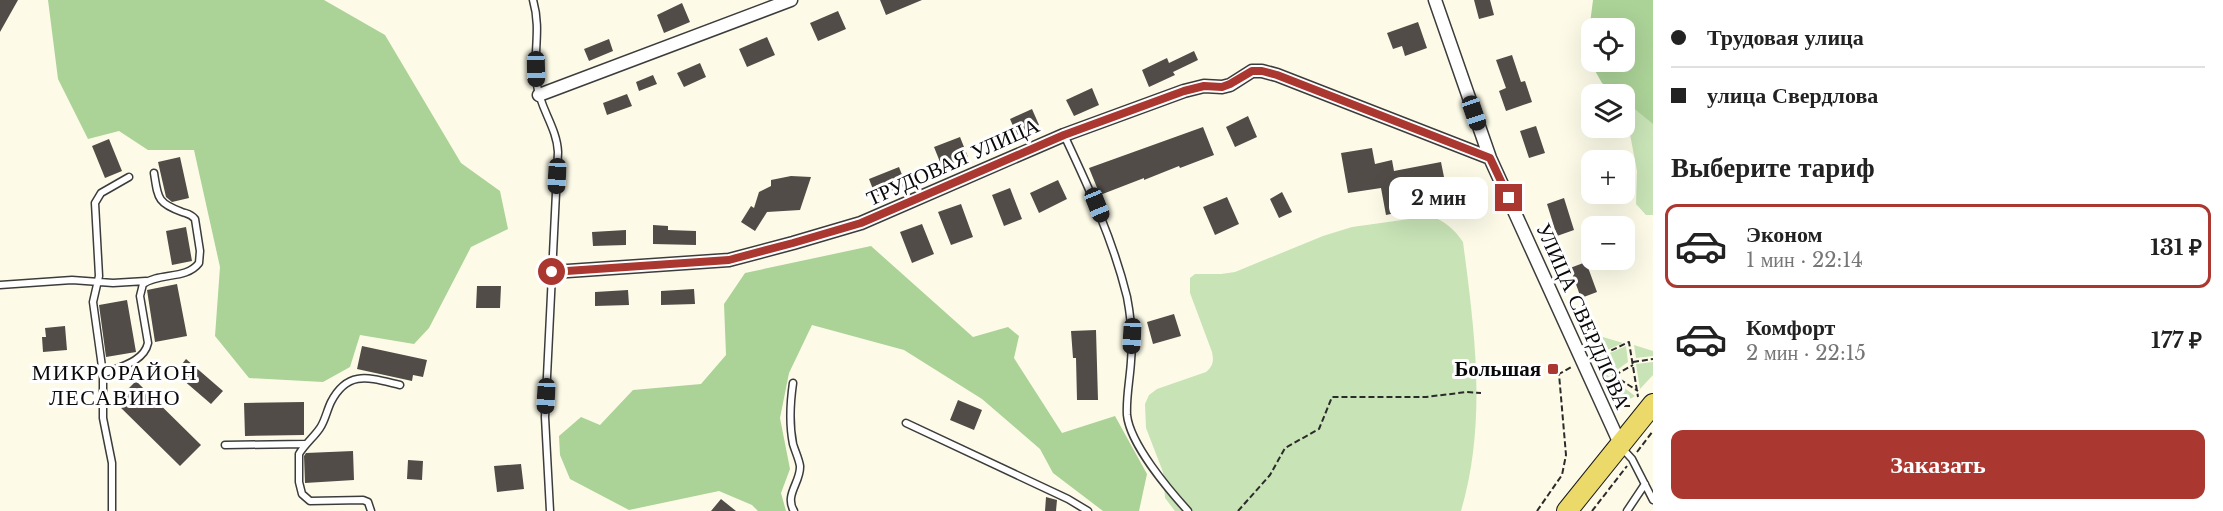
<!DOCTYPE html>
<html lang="ru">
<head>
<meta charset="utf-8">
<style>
  :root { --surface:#fff; --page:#f6f6f6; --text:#222; --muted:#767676; --line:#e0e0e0; --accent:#ab3830 }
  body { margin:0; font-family:"Libre Baskerville",serif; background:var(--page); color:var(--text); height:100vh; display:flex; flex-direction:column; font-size:22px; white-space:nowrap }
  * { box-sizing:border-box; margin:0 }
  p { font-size:20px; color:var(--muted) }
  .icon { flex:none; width:33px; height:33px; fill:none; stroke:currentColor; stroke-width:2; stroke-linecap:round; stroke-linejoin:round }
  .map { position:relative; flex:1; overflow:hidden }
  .side { display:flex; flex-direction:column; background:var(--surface); width:570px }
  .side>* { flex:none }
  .hud { display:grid; align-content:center; height:132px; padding:0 18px; background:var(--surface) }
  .controls { position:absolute; left:1581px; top:18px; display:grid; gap:12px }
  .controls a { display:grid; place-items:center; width:54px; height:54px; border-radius:12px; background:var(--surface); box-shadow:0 6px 24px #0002; font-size:30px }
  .end { position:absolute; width:27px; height:27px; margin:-14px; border:8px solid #ab3830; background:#fff; box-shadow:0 0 0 3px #fff }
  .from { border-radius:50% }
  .bubble { position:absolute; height:42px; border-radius:12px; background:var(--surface); box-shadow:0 6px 24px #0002; font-size:20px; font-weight:700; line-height:42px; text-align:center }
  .car { position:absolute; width:18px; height:36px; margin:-18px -9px; border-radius:8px; box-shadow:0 0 4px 2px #0007; background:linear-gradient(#222 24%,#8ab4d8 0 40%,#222 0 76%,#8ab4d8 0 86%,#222 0) }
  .hud b { display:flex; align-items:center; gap:21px; height:57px; font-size:22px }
  .hud b+b { border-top:2px solid var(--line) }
  .hud i { width:15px; height:15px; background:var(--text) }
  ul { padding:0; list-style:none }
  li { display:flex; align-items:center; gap:18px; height:84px; margin:0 12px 9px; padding:0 6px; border:3px solid transparent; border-radius:12px }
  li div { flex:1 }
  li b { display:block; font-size:22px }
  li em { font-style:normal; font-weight:700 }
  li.current { border-color:var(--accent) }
  li>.icon { width:54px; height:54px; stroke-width:1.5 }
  h2 { padding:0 18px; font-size:27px; line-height:72px }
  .action { display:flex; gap:12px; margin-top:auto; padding:12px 18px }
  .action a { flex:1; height:69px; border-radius:12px; background:var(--accent); color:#fff; font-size:24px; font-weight:700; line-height:69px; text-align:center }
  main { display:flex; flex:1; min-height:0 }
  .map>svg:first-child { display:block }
  .green { fill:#c8e3b6 }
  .forest { fill:#abd297; fill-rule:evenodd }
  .building { fill:#514c47 }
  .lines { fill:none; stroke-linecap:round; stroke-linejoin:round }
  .lane-casing { stroke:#3c3c3c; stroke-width:9 }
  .street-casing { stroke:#3c3c3c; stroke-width:15 }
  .primary-casing { stroke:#1a1a1a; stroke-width:22 }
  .path { stroke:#2b2b2b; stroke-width:2; stroke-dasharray:6 3; stroke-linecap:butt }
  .lane { stroke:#fff; stroke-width:6 }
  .street { stroke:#fff; stroke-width:12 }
  .primary { stroke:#ebda6a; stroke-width:20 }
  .route { stroke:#ab3830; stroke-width:8 }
  .poi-dot { fill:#ab3830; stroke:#fff; stroke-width:2 }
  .labels { text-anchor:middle; stroke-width:6; stroke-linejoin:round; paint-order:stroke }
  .street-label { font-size:21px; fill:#090909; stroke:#fff }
  .poi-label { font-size:21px; font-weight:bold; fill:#090909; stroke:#fff; text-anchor:end }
  .neighbourhood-label { font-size:22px; letter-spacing:1.5px; fill:#090909; stroke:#fff }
</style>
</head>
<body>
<main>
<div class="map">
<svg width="1653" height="511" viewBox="0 0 1653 511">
  <rect width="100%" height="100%" fill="#fdfbe8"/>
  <path class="green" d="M1653 0V215H1646L1636 204 1637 171 1629 129 1624 28Z
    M1431 216C1446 222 1454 229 1463 242 1475 333 1487 422 1461 511H1175L1165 498 1163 472 1146 428 1145 404 1149 395 1157 389 1206 372C1213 366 1214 361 1212 352L1190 293V278L1195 274H1221L1235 272 1323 236 1352 227Z
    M1583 331 1623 343 1594 356Z
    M1634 345 1653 351V356L1636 358Z
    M1626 346 1628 362 1614 372 1596 359Z
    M1653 362V375L1640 389 1636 364Z
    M1597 367 1635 396 1630 399 1615 398 1603 385Z"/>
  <path class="forest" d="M48 0H324L385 35 461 163 500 191 508 229 471 247 429 328 414 344 360 335 350 367 323 382 249 378 215 336 220 267 194 150H148L119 131 88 139 58 79Z
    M1593 0H1653V124L1625 101 1624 94H1616L1602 83 1586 55ZM1592 28H1624V62H1592Z
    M871 246 973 337 1008 327 1019 336 1014 358 1062 433 1115 416 1147 474 1139 511H1103L1053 473 1040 449 982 399 904 350 812 325 789 373 780 418 790 469 781 493 786 511H758L752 505 719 491 629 510 570 479 560 455 559 436 581 417 600 425 633 390 701 384 726 355 724 304 745 273Z"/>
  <path class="building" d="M0 0H18L0 32Z
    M880 0H922L886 15Z
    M1474 0H1490L1494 15 1479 19Z
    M682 3 690 22 664 33 657 15Z
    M838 11 846 29 818 41 810 23Z
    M1418 22 1427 48 1405 56 1402 46 1393 49 1387 33Z
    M767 37 775 55 747 67 739 49Z
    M609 39 613 51 589 61 584 49Z
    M1194 51 1198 60 1173 72 1175 75 1149 87 1142 70 1167 58 1169 63Z
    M1512 55 1521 82 1525 81 1532 102 1506 111 1499 91 1506 88 1496 60Z
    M700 63 706 77 684 87 677 73Z
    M653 75 657 84 639 91 636 82Z
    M1092 88 1099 105 1074 116 1066 100Z
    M627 94 632 106 607 115 603 103Z
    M1032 109 1039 125 1017 135 1010 119Z
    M1248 116 1257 137 1235 147 1226 127Z
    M1536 126 1545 153 1529 158 1520 131Z
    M1203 127 1214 155 1180 168 1179 166 1144 180V178L1100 195 1089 168Z
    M960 137 968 157 942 167 934 147Z
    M109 139 122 171 105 178 92 146Z
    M1372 148 1375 164 1392 160 1394 171 1441 162 1449 202 1386 215 1381 188 1348 193 1341 153Z
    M180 157 189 198 172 202 166 197 158 162Z
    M899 167 906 185 876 197 869 179Z
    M791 176 811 177 800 210 767 212 755 231 741 222 751 206 754 208 759 192 771 186V180Z
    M1058 180 1067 199 1039 213 1030 193Z
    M1010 188 1022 219 1004 226 992 195Z
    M1282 192 1292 212 1279 218 1270 199Z
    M1227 197 1239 224 1215 235 1203 207Z
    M1564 198 1574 230 1557 236 1547 204Z
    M961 204 973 237 951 245 938 212Z
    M922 224 934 254 912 263 900 232Z
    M653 225 668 226V230L696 231V245L653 244Z
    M186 227 192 261 172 265 166 231Z
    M626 230V245L593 246 592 232Z
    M1586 262 1597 292 1581 298 1570 268Z
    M177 284 187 336 155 342 147 290Z
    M477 286H501L500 308H476Z
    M694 289 695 304 661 305V291Z
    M628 290 629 305 595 306V292Z
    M127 300 136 352 106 357 99 305Z
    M1174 314 1181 336 1153 344 1147 322Z
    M65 326 67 350 43 352 42 337H46L45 328Z
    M1096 330 1098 400H1077L1076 358H1073L1071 331Z
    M362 346 427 360 423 377 413 375 412 381 357 369Z
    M186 359 223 391 211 404 175 373Z
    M136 381 201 445 180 466 115 402Z
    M958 400 982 410 974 430 950 420Z
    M304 402V435L245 436 244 403Z
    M353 451 354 480 305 483 304 456 306 453Z
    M408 460 423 461 422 480 407 479Z
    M521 464 524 489 497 492 494 466Z
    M1046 497 1057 500 1056 511H1045Z
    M721 499 736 511H711Z"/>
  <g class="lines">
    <defs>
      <path id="lane" d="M533 0C542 31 532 55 537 85 540 108 557 128 558 152L545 417 550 511
        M1064 135C1089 188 1113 240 1127 297 1131 318 1133 339 1131 361 1130 379 1126 397 1127 415 1130 444 1169 490 1188 511
        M0 285 72 280 113 283 146 281
        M103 374C119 367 144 362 148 343L140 296 143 284C160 272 186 280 199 263L200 251 195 219C191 214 188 214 182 212 157 203 158 198 154 173
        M793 383C790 404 789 424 793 444 795 451 799 459 800 466 801 482 784 495 794 511
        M906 423 1068 499 1088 511
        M225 445 305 444
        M1621 447 1632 459 1653 500
        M112 511V463L103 418V374L93 302 99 276 95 203 101 193 129 177
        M371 511 368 502 363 500 310 501 302 494 299 482V454C305 444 314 437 320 428 325 421 327 410 331 402 348 369 370 378 400 385
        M1627 511 1645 484"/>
      <path id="street" d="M1435 0 1490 158 1621 446
        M539 95 791 0
        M553 272 729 260 793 243 861 223 1064 135 1184 91 1204 86 1222 87 1230 85 1252 71H1262L1277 75 1490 158"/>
      <path id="primary" d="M1567 511 1653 404"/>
    </defs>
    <use href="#lane" class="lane-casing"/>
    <use href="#street" class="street-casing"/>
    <use href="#primary" class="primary-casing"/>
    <path class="path" d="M1595 358 1629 342 1638 397
      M1633 362 1653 359
      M1597 365 1638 391
      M1615 375 1633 365
      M1615 406H1630
      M1637 452 1653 431
      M1238 511 1270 475 1285 448 1319 429 1332 397H1426L1467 392 1481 393
      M1537 511 1562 475 1566 455 1559 374 1573 366
      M1592 511 1627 466"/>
    <use href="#lane" class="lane"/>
    <use href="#street" class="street"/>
    <use href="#primary" class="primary"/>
  </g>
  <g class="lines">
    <path class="route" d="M552 272 729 260 793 243 861 223 1064 135 1184 91 1204 86 1222 87 1230 84 1252 71H1262L1277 75 1490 158 1509 198"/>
  </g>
  <rect class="poi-dot" x="1547" y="363" width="12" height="12" rx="3"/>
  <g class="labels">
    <g class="street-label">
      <text transform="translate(953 162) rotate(-24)" y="7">ТРУДОВАЯ УЛИЦА</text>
      <text transform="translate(1583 316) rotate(66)" y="7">УЛИЦА СВЕРДЛОВА</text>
    </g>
    <g class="poi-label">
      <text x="1541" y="376">Большая</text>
    </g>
    <g class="neighbourhood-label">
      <text x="115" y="380">МИКРОРАЙОН<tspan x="115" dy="25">ЛЕСАВИНО</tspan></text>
    </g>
  </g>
</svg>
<div class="controls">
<a><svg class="icon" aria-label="locate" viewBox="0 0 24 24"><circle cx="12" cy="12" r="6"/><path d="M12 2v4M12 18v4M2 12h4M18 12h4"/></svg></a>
<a><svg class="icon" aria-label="layers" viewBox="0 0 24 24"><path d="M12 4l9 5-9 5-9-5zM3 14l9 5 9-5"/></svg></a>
<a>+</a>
<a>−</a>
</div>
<i class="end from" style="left:552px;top:272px"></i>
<i class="end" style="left:1509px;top:198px"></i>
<div class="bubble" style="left:1389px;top:177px;width:99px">2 мин</div>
<i class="car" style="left:536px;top:69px;rotate:179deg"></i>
<i class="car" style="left:1474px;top:113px;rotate:161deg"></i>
<i class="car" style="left:557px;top:176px;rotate:183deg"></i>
<i class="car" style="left:1097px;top:205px;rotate:158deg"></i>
<i class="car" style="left:1132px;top:336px;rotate:183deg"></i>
<i class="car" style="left:546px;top:396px;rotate:183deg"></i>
</div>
<section class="side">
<div class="hud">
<b><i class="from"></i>Трудовая улица</b>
<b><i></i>улица Свердлова</b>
</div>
<h2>Выберите тариф</h2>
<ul>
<li class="current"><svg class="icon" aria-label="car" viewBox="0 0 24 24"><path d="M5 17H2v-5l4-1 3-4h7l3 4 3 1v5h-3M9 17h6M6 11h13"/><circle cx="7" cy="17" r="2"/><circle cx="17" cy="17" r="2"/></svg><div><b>Эконом</b><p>1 мин · 22:14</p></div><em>131 ₽</em></li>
<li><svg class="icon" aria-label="car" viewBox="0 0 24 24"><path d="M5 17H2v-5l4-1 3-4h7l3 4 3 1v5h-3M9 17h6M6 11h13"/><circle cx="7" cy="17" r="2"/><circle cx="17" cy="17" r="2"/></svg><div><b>Комфорт</b><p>2 мин · 22:15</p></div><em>177 ₽</em></li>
</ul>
<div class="action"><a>Заказать</a></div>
</section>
</main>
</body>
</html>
